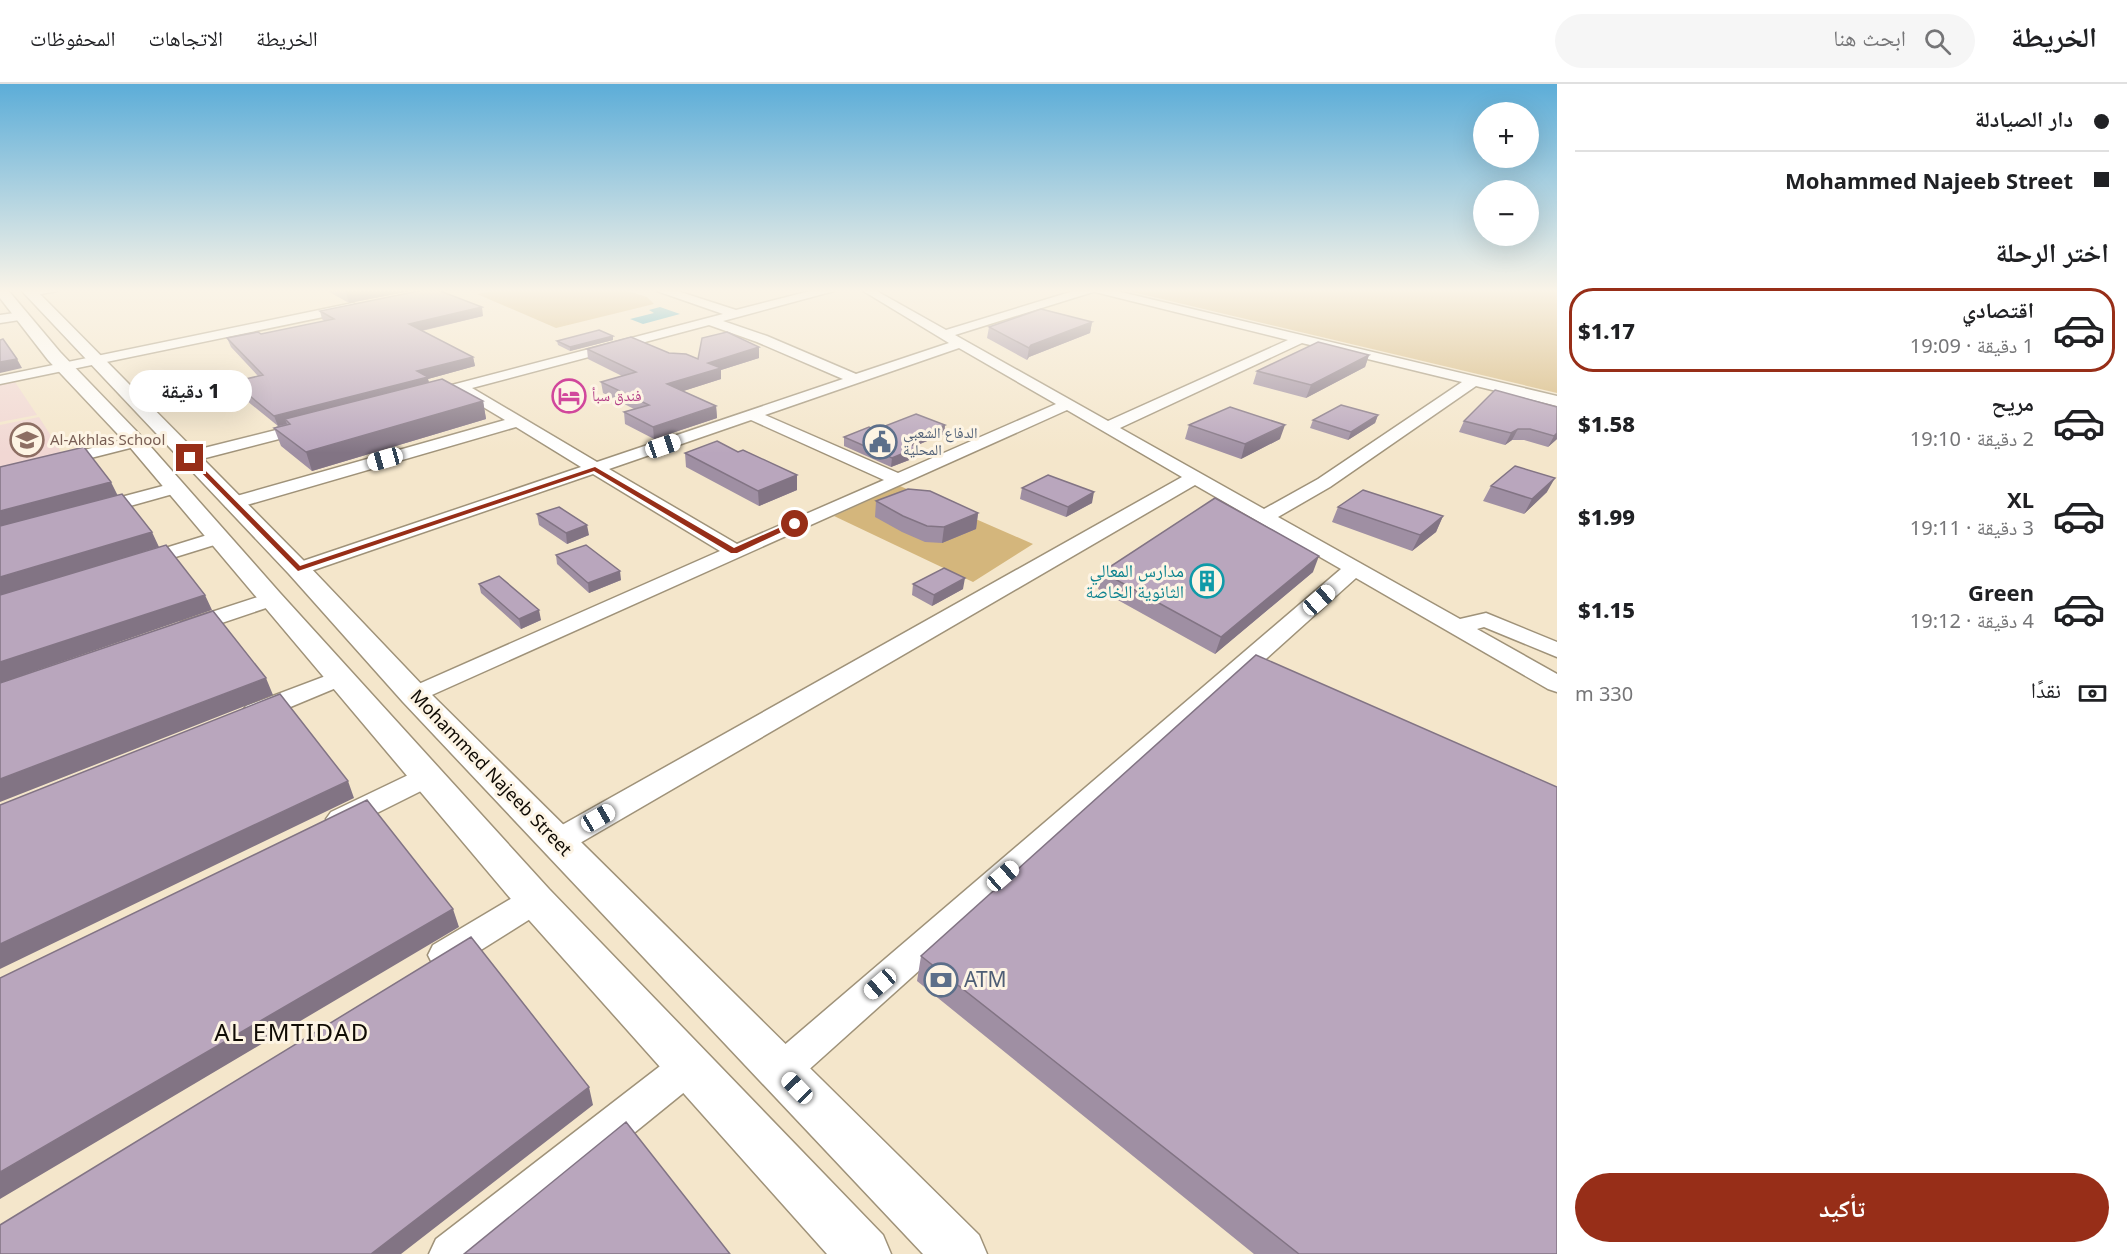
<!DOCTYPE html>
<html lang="ar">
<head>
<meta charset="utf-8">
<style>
  :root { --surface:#fff; --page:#f6f6f6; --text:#202124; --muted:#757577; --line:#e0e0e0; --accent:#972e18 }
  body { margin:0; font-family:"Noto Sans","Noto Naskh Arabic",sans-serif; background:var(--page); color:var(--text); direction:rtl; height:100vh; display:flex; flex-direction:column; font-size:22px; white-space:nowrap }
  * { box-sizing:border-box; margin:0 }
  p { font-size:20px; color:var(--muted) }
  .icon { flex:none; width:33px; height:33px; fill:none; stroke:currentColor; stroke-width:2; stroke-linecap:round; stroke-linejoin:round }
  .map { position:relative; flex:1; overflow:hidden; direction:ltr }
  .panel { display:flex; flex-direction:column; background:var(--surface); width:570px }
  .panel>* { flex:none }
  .top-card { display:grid; align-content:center; height:132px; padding:0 18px; background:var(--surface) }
  .controls { position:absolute; left:1473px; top:18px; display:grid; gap:12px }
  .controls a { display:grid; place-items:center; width:66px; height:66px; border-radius:50%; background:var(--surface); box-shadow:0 6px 24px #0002; font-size:30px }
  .end { position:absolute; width:27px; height:27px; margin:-14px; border:8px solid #972e18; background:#fff; box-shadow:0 0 0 3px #fff }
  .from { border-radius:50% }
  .bubble { position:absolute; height:42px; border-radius:21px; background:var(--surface); box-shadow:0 6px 24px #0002; font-size:20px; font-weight:800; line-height:42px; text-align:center; direction:rtl }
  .car { position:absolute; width:18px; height:36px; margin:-18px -9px; border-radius:8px; box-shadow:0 0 4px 2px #0007; background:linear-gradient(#fff 24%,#345 0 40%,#fff 0 76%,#345 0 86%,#fff 0) }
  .top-card b { display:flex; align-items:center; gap:21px; height:57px; font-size:22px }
  .top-card b+b { border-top:2px solid var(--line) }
  .top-card i { width:15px; height:15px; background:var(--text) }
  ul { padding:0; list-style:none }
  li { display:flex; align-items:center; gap:18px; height:84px; margin:0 12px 9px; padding:0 6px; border:3px solid transparent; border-radius:24px }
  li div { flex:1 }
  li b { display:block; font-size:22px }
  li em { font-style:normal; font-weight:800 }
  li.selected { border-color:var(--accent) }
  li>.icon { width:54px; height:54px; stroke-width:1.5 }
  h2 { padding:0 18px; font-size:27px; line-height:72px }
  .pay { display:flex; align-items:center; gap:15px; height:66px; padding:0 18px; font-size:22px }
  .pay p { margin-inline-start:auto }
  .cta { display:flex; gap:12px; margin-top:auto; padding:12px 18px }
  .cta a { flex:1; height:69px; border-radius:36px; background:var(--accent); color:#fff; font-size:24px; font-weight:800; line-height:69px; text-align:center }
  header { display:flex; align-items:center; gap:36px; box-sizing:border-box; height:84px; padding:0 30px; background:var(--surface); border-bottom:2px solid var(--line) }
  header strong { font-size:28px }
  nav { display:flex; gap:33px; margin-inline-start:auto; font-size:21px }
  .search { width:420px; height:54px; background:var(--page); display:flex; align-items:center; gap:15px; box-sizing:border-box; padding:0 21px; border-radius:33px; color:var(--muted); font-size:22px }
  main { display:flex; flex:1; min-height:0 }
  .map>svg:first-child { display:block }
  .education { fill:#f1d7d3 }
  .green { fill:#d4b67c }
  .water { fill:#2aa2c0 }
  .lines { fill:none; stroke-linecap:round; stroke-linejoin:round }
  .minor-casing { stroke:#9f9279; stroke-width:3 }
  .major-casing { stroke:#9f9279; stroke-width:3 }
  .minor { fill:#fff; fill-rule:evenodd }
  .major { fill:#fff; fill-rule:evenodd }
  .wall { fill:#9f8fa3 }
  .shaded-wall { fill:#827484 }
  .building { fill:#b9a6bd; stroke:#827484; stroke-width:1.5 }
  .route { fill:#972e18 }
  .labels { text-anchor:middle; stroke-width:6; stroke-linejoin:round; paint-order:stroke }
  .far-hotel-label { font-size:15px; fill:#b23c85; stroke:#fdf4e4; text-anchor:start }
  .far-service-label { font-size:15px; fill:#4e5e75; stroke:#fdf4e4; text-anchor:start }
  .far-education-label { font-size:15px; fill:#785e54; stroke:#fdf4e4; text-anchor:start }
  .culture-label { font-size:18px; fill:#0d838f; stroke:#fdf4e4; text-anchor:end }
  .street-label { font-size:18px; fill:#100b04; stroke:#fdf4e4 }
  .near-service-label { font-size:21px; fill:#4e5e75; stroke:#fdf4e4; text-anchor:start }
  .near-neighbourhood-label { font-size:24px; letter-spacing:1.5px; fill:#100b04; stroke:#fdf4e4 }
</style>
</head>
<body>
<header>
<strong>الخريطة</strong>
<div class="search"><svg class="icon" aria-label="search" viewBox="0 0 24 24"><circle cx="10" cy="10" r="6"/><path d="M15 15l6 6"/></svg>ابحث هنا</div>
<nav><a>الخريطة</a><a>الاتجاهات</a><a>المحفوظات</a></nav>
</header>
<main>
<section class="panel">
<div class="top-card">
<b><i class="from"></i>دار الصيادلة</b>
<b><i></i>Mohammed Najeeb Street</b>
</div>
<h2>اختر الرحلة</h2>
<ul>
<li class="selected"><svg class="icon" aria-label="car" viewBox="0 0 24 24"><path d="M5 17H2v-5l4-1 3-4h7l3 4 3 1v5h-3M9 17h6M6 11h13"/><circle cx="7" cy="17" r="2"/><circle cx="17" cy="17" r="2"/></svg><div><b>اقتصادي</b><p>1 دقيقة · 19:09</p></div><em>$1.17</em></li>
<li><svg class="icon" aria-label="car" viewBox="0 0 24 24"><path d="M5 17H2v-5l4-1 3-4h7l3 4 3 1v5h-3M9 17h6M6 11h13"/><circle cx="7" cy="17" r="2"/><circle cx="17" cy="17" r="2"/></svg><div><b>مريح</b><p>2 دقيقة · 19:10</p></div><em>$1.58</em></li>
<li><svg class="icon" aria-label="car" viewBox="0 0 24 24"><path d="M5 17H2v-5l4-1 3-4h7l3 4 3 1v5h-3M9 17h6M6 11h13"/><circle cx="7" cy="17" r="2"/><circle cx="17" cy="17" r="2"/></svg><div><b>XL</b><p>3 دقيقة · 19:11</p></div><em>$1.99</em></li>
<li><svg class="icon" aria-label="car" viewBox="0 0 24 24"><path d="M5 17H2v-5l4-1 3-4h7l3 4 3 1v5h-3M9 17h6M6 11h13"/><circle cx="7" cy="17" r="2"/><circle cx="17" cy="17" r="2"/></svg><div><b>Green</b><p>4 دقيقة · 19:12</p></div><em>$1.15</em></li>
</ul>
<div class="pay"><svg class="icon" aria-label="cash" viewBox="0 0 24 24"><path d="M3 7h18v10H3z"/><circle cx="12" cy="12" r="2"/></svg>نقدًا<p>330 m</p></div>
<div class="cta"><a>تأكيد</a></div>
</section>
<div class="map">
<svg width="1557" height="1170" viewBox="0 0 1557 1170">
  <rect width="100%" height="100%" fill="#f4e6cb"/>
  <path class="education" d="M15 298 37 331 0 338V301Z
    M39 333 63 371 0 386V341Z"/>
  <path class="green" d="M502 205H622L647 213 654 220 556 244 477 210Z
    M1120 205H1557V309Z
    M900 402 1033 460 973 498 834 432Z"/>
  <path class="water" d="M660 223 680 230 643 240 630 235 654 229 649 226Z"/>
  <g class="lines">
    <defs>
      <path id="minor" d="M35 205H59L57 207 30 212 24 209Z
        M656 205H671L736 226 818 205H835L834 207 723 237 767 252 856 290 949 259 860 205H873L946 246 1080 205H1108L1557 312V322L1476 302 1330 403 1278 433 1460 535 1486 529 1557 558V573L1484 543 1477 545 1557 590V608L1548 605 1356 494 794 999 781 1005 768 999 762 987 768 975 1341 485 1195 401 568 766 557 769 546 766 542 758 546 750 1182 393 1067 326 414 619 405 616 402 611 405 606 720 467 593 390 305 489 298 491 291 489 288 485 291 481 581 383 516 343 240 423H226L224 419 226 415 505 336 458 308 426 316 419 312 421 309 723 230 657 207ZM1093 208H1095L1288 256 1108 337 955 251ZM709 241 757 258 843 295 597 378 472 304ZM1302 259 1462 298 1318 395 1264 425 1120 344ZM959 264 1056 320 898 389 765 331ZM751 336 884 396 737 460 609 385Z
        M353 219 359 223 357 226 0 300V292Z
        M22 228 28 232 26 235 0 239V231Z
        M308 338 314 340 316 343 314 346 190 378 182 373 184 369Z
        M136 353 144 358 142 361 0 397V387Z
        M174 399 180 400 183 404 180 408 98 431 91 429 89 425 91 421Z
        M217 448 224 450 227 454 224 458 140 484 133 482 130 478 133 474Z
        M270 509 278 510 281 515 278 520 189 550 181 548 178 543 181 538Z
        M339 587 348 589 351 594 348 599 264 634 255 636 246 634 242 628 246 622Z
        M427 682 437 685 441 692 437 699 351 742 341 746 331 742 326 735 331 728Z
        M535 803 546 807 551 816 546 825 457 881 445 885 433 881 428 871 433 861 524 807Z
        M690 964 703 969 709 981 703 993 485 1170H429L436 1155 677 969Z"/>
      <path id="major" d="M0 205H7L60 268 143 354 280 509 549 805 883 1151 891 1170H827L521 827 129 362 48 276 0 214Z
        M20 205H35L307 480 425 604 979 1151 987 1170H923L403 618 289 490Z"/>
    </defs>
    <use href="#minor" class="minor-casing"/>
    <use href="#major" class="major-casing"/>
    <use href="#minor" class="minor"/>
    <use href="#major" class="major"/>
  </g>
  <path class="wall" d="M324 205H421L349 219Z
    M320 227 483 232 422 247 473 273 475 282 428 295 429 299 483 317 486 335 312 387 281 362 274 344 278 342 236 308 233 298 258 292 231 263 227 254 261 250 324 237 322 235Z
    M1092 238 1090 249 1029 273 1027 276 987 254 989 243Z
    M613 252V256L570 267 558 261 557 257Z
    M759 263V274L721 286V295L683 307 716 322 717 334 654 355 625 340 624 328 634 325 603 309 601 298 622 292 588 275 587 265 669 269 698 275Z
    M1369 271 1365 283 1306 314 1253 300 1257 287Z
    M1557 323V355L1548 363 1524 356H1512L1505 361 1459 348 1464 337Z
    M1378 331 1375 339 1348 356 1310 344 1313 336Z
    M945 341 944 350 915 362 917 373 891 383 844 362V353Z
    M1189 341 1280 355 1241 375 1185 355Z
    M685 369 797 406 759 422 686 383Z
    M1491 402 1547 408 1524 430 1483 417Z
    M1022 404 1092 419 1066 433 1020 415Z
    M876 417 978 429 976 445 942 459 925 458 902 448 875 433Z
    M1338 423 1443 432 1436 448 1412 467 1332 438Z
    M537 430 589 451 567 460 539 441Z
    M556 471 621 496 589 509 557 480Z
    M1102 488H1313L1215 570 1098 505Z
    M479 500 541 536 521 545 481 509Z
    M913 500 963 505 932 522 912 511Z
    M921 872 1557 1170H1254L917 897Z"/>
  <path class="shaded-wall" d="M103 205H121L104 207Z
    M345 205H421L349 219Z
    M482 223 483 232 411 249 409 240Z
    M1092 238 1090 249 1029 273 1027 276 1029 264 1031 261Z
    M613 252V256L570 267V263Z
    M759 263V274L721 286V295L668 312 667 300 708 279Z
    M1369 271 1365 283 1306 314 1311 301Z
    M473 273 475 282 428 295 430 303 285 335 287 340 278 342 274 332 417 287Z
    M17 275 22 284 0 289V278Z
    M483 317 486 335 312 387 306 368Z
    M716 322 717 334 654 355 653 343Z
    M1378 331 1375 339 1348 356 1351 348Z
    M945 341 944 350 903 367 904 358Z
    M1285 341 1280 355 1241 375 1245 360Z
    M1518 345 1512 356 1505 361 1511 349Z
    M1557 349V355L1548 363 1554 352Z
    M918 363 917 373 891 383 892 374Z
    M797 391V406L759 422 758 407Z
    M1555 394 1547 408 1524 430 1532 415Z
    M111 398 118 412 0 444V427Z
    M1094 408 1092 419 1066 433 1068 423Z
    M978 429 976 445 942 459 944 443Z
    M1443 432 1436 448 1412 467 1420 451Z
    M587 441 589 451 567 460 566 449Z
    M152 448 159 463 0 512V493Z
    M1319 472 1313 488 1215 570 1221 553Z
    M620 487 621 496 589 509 588 499Z
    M965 494 963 505 932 522 934 511Z
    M205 511 212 526 0 599V578Z
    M539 526 541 536 521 545 519 535Z
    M266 594 273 611 0 718V695Z
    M348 697 354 714 0 885V860Z
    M453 825 459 843 0 1115V1088Z
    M589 1003 593 1021 401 1170H371Z"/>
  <path class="building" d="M428 205H435L482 223 409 240 473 273 417 287 428 293 274 332 233 298 263 291 227 254 258 248 261 250 334 235 320 227Z
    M1041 225 1092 238 1031 261 1029 264 989 243Z
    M599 246 613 252 570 263 557 257Z
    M727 248 759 263 708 279 721 284 667 300 716 322 653 343 624 328 649 321 601 298 636 288 587 265 631 253 669 269 686 270 698 275 702 254Z
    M3 255 17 275 0 278V256Z
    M1318 258 1369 271 1311 301 1257 287Z
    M442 295 483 317 306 368 274 344 290 340 285 335Z
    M1495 306 1557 323V349L1554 352 1530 345H1518L1511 349 1464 337Z
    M1341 321 1378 331 1351 348 1313 336Z
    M1230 323 1285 341 1245 360 1189 341Z
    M916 330 945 341 904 358 918 363 892 374 844 353 869 343 875 346Z
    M717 357 738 368 743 366 797 391 758 407 685 369Z
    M84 363 111 398 0 427V383Z
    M1515 382 1555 394 1532 415 1491 402Z
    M1048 391 1094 408 1068 423 1022 404Z
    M908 405 930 407 978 429 944 443 927 442 903 432 876 417Z
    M1363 406 1443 432 1420 451 1338 423Z
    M122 410 152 448 0 493V442Z
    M1215 414 1319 472 1221 553 1102 488Z
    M559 423 587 441 566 449 537 430Z
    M166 461 205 511 0 578V511Z
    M586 461 620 487 588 499 556 471Z
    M944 484 965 494 934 511 913 500Z
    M499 492 539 526 519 535 479 500Z
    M213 527 266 594 0 695V599Z
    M1256 571 1557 703V1170H1299L921 872Z
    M280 610 348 697 0 860V721Z
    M367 716 453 825 0 1088V894Z
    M471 853 589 1003 371 1170H0V1141Z
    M626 1038 730 1170H464Z"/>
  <linearGradient id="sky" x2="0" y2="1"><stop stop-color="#5cadd8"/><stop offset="0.56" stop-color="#faf4e8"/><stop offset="1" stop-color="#faf4e8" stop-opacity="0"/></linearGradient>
  <rect width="1557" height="369" fill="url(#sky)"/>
  <path class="route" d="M190 371 300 482 595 383 734 464 792 438 799 440 737 469H731L594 387 298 487 188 375Z"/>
  <defs>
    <symbol id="hotel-ring" viewBox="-11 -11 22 22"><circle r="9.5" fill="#fdf4e4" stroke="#d1479c" stroke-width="1.5"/><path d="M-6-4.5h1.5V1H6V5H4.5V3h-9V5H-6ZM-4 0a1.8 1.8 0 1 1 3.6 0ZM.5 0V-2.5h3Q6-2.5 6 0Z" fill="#d1479c"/></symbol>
    <symbol id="school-ring" viewBox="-11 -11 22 22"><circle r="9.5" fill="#fdf4e4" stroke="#8d6e63" stroke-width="1.5"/><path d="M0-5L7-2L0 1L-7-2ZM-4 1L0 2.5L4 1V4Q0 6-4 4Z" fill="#8d6e63"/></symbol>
    <symbol id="civic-ring" viewBox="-11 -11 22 22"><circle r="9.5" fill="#fdf4e4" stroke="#5c6f8a" stroke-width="1.5"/><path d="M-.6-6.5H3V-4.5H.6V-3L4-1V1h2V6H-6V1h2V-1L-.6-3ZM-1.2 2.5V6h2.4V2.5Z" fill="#5c6f8a"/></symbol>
    <symbol id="building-ring" viewBox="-11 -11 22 22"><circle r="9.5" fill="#fdf4e4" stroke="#0f9aa8" stroke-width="1.5"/><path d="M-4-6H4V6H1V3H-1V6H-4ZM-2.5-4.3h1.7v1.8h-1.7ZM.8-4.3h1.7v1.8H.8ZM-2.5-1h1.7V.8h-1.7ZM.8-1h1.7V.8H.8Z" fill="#0f9aa8"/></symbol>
    <symbol id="bank-ring" viewBox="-11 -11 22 22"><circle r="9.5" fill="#fdf4e4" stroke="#5c6f8a" stroke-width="1.5"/><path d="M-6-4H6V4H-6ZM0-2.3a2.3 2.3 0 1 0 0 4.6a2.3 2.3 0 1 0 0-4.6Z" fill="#5c6f8a"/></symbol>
  </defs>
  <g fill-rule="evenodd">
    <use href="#hotel-ring" x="550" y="293" width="38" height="38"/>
    <use href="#school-ring" x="8" y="337" width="38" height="38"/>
    <use href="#civic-ring" x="861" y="339" width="38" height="38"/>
    <use href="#building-ring" x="1188" y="478" width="38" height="38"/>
    <use href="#bank-ring" x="922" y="877" width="38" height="38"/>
  </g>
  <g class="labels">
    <g class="far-hotel-label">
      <text x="592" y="317">فندق سبأ</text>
    </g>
    <g class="far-service-label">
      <text x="903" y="354">الدفاع الشعبي<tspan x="903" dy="17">المحلية</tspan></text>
    </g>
    <g class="far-education-label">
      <text x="50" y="361">Al-Akhlas School</text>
    </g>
    <g class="culture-label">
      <text x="1184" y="493">مدارس المعالي<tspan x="1184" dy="21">الثانوية الخاصة</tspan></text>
    </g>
    <g class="street-label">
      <text transform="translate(491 689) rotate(46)" y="6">Mohammed Najeeb Street</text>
    </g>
    <g class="near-service-label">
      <text x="964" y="903">ATM</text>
    </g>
    <g class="near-neighbourhood-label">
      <text x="292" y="957">AL EMTIDAD</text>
    </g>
  </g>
</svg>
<div class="controls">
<a>+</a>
<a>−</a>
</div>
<i class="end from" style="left:795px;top:440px"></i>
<i class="end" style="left:190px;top:374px"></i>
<div class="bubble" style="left:129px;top:286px;width:123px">1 دقيقة</div>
<i class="car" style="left:663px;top:362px;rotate:71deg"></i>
<i class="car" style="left:385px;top:375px;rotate:254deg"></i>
<i class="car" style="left:1319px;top:516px;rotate:49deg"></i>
<i class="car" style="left:598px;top:734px;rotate:60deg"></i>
<i class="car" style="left:1003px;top:792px;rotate:49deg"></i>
<i class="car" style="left:880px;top:900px;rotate:229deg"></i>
<i class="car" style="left:797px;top:1004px;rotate:316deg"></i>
</div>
</main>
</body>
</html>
